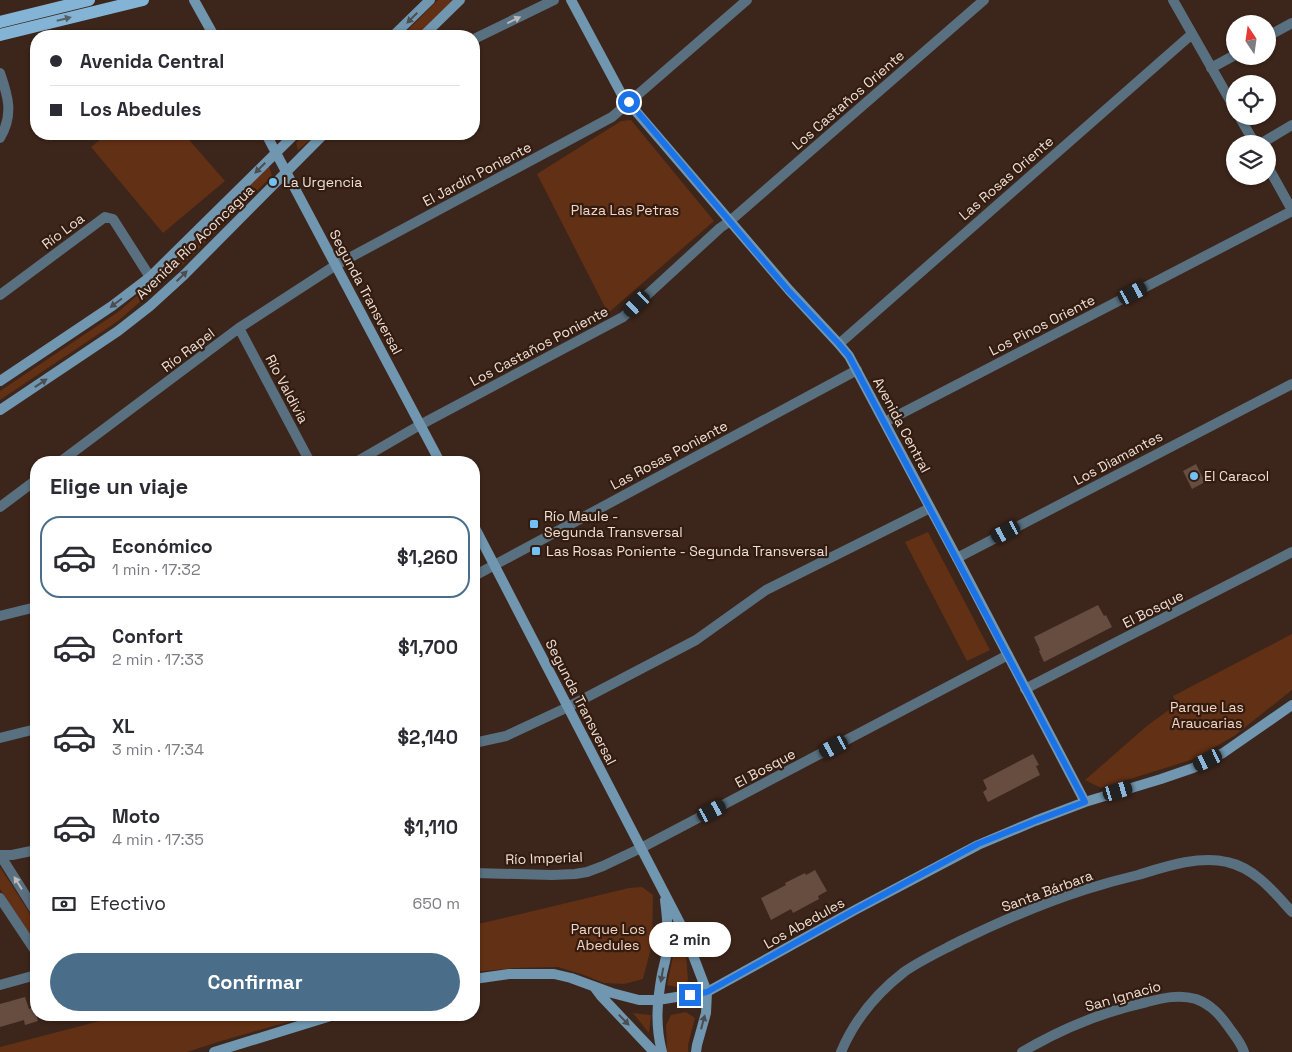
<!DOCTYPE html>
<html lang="es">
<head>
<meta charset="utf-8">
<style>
  :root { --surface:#fff; --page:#f2f2f3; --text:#2b2b33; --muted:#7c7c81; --line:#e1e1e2; --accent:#4a6e8a }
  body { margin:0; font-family:"Space Grotesk",sans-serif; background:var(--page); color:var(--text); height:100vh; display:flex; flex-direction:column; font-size:19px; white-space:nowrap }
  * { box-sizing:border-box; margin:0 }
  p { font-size:16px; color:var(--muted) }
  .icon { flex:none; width:28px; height:28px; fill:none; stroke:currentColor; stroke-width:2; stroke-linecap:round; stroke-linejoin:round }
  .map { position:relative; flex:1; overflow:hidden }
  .details { position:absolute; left:30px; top:456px; width:450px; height:565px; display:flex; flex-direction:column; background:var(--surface); border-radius:20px; box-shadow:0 1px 4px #0004 }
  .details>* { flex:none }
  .top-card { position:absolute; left:30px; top:30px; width:450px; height:110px; border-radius:20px; box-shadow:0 1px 4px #0004; display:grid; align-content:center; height:110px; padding:0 20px; background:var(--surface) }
  .needle { width:32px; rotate:347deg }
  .tools { position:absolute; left:1226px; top:15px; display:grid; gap:10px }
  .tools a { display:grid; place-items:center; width:50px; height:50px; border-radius:50%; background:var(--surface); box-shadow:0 1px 4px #0004; font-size:25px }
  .end { position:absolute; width:22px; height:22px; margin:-11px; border:6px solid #1a73e8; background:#fff; box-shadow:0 0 0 2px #fff }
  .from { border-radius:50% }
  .bubble { position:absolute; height:35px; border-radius:18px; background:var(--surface); box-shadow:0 1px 4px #0004; font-size:16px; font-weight:600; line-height:35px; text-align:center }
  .car { position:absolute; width:15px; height:30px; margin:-15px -8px; border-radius:6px; box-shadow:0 0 4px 1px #0007; background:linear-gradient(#222 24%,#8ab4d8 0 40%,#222 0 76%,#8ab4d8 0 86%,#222 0) }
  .top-card b { display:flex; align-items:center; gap:18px; height:48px; font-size:19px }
  .top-card b+b { border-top:1px solid var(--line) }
  .top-card i { width:12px; height:12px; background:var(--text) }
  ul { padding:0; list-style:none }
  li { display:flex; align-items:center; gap:15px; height:82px; margin:0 10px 8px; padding:0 10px; border:2px solid transparent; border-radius:20px }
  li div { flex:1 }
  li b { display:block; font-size:19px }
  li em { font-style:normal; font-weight:600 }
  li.current { border-color:var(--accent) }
  li>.icon { width:45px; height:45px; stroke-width:1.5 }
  h2 { padding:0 20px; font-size:22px; line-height:60px }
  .pay { display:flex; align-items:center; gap:12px; height:55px; padding:0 20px; font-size:19px }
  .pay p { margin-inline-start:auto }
  .action { display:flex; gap:10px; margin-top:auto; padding:10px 20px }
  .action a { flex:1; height:58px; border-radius:30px; background:var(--accent); color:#fff; font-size:20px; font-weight:600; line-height:58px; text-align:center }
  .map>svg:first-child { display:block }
  .green { fill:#623014 }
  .building { fill:#664d40 }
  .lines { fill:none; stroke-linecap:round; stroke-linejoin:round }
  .street { stroke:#597080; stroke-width:10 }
  .secondary { stroke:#7196b0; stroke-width:10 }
  .primary { stroke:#83b4d5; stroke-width:12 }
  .oneway { fill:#4b4d50 }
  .oneway2 { fill:#566069 }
  .oneway3 { fill:#bab8b9 }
  .route { stroke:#1a73e8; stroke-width:6 }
  .poi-dot { fill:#71c1f5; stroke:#321c10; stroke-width:2 }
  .labels { text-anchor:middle; stroke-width:4.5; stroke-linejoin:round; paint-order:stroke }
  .street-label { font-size:14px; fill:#efdfd7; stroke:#321c10 }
  .poi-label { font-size:14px; fill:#efdfd7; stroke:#321c10; text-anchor:start }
  .park-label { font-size:14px; fill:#f6d3c2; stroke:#321c10 }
</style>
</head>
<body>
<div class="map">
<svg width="1292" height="1052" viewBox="0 0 1292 1052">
  <rect width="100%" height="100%" fill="#3c251a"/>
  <path class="green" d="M438 0H454L417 36H402Z
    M631 120 714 221 608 313 537 174 621 121Z
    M107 134H184L225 181 163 233 91 147Z
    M305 134H317L298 150 296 143Z
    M269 166 272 176 180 267 118 321 0 400V391L118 312 157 279Z
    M928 532 990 650 967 661 905 542Z
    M1292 634V690L1234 736 1194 759 1101 788 1085 780 1148 725 1177 704 1173 696Z
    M0 867 36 923V945L0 889Z
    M642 887 653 895 652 944 643 979 624 984 604 983 584 975 558 967 515 968 474 972V925L629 888Z
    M679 935 686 955 688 980 682 988 667 985 677 938Z
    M686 1012 695 1018 688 1045V1052H667L666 1025 671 1015Z
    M633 1013 651 1015 649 1033Z
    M123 1015H312L221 1041 187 1052H0V1047Z"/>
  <path class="building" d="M1196 464 1205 482 1192 489 1183 471Z
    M1098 605 1104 616 1106 615 1112 627 1044 662 1039 651 1040 650 1034 637Z
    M1033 754 1039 765 1036 766 1040 775 988 802 983 792 987 789 983 780Z
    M815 870 827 891 818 896 819 899 793 913 791 909 771 920 761 898 786 885 785 883 805 873 806 875Z
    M25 997 29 1009 34 1007 38 1021 25 1025 24 1020 0 1027V1004Z"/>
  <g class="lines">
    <path class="street" d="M1173 0 1235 109
      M1268 36 1292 23
      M474 39 554 0
      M1211 68 1235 55
      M0 73C8 96 14 115 0 138
      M1239 116 1255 144
      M1260 144 1292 125
      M1268 167 1292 210
      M0 295 105 217 113 219 150 277
      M239 328 310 462
      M839 344 1192 34
      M885 422 1292 211
      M60 462 239 328 336 265 612 117 747 0
      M356 462 420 425 623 317 720 228 730 221 984 0
      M0 507 36 480
      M957 558 1292 384
      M474 576 857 370
      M0 616 36 607
      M1025 689 1292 552
      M0 738 36 729
      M474 743 506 736 568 707 696 640 766 590 930 508
      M0 855 36 912
      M0 855H12L36 850
      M474 873 552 875 575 874 587 872 603 866 641 848 1008 655
      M0 898 36 952
      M0 985 36 975
      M841 1052C854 1021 877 993 904 972 921 960 941 951 960 941 1001 921 1043 903 1087 889 1103 884 1121 879 1138 875 1164 867 1199 855 1227 862 1255 868 1274 892 1292 912
      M1022 1052C1061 1029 1102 1012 1147 1002 1163 998 1179 994 1196 999 1212 1005 1221 1016 1230 1029 1235 1036 1241 1043 1244 1052"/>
    <path class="secondary" d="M194 0 214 36
      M571 0 622 95 789 290 839 344 849 356 957 558 1085 802
      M393 36 430 0
      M423 36 460 0
      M266 134 440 462
      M0 381 112 306 150 277 295 134
      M0 410 118 331 150 306 184 275 324 134
      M474 526 683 929 707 992 706 1013 697 1045 696 1052
      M474 979 509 974H554L571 978 612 993 639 1000H658L707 992 855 910 978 845 1035 821 1085 802 1161 779 1193 768 1223 753 1292 705
      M595 988 601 996 654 1052
      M214 1052 334 1015
      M662 1052C655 1025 657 1002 662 974 664 965 667 956 667 947 669 931 667 916 665 900"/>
    <path class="primary" d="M0 22 89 0
      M0 35 143 0"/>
  </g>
  <defs><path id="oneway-solid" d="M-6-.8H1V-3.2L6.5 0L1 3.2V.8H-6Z" transform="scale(1.25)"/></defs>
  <g class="oneway">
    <use href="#oneway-solid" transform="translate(412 18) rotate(135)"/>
    <use href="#oneway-solid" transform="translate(260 168) rotate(135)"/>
    <use href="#oneway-solid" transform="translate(182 276) rotate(-44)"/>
    <use href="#oneway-solid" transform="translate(116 303) rotate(143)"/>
    <use href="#oneway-solid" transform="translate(41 383) rotate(-34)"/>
    <use href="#oneway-solid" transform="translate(662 975) rotate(100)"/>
    <use href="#oneway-solid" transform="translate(624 1020) rotate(46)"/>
    <use href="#oneway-solid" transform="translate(703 1022) rotate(-75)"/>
  </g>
  <use class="oneway2" href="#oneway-solid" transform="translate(64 19) rotate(-14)"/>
  <g class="oneway3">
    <use href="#oneway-solid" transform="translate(514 20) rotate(-26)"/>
    <use href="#oneway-solid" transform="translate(18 883) rotate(-122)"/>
  </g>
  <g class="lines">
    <path class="route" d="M629 102 788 290 839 344 849 356 956 558 1085 802 1035 821 978 844 855 910 707 992 690 995"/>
  </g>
  <g class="poi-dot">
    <circle cx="273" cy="182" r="5"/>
    <circle cx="1194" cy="476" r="5"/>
    <rect x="529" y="519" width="10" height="10" rx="2.5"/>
    <rect x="531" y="546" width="10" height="10" rx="2.5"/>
  </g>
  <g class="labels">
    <g class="street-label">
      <text transform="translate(848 100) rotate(-41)" y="5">Los Castaños Oriente</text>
      <text transform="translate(477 174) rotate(-28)" y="5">El Jardín Poniente</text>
      <text transform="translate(1006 178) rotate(-41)" y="5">Las Rosas Oriente</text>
      <text transform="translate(63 231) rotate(-37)" y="5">Río Loa</text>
      <text transform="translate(195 242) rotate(-44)" y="5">Avenida Río Aconcagua</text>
      <text transform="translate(366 292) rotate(62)" y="5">Segunda Transversal</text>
      <text transform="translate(1042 325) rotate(-27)" y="5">Los Pinos Oriente</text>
      <text transform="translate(539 346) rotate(-28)" y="5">Los Castaños Poniente</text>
      <text transform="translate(188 350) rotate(-37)" y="5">Río Rapel</text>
      <text transform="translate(287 389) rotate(62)" y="5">Río Valdivia</text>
      <text transform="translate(902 425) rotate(62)" y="5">Avenida Central</text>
      <text transform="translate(669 455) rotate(-28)" y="5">Las Rosas Poniente</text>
      <text transform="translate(1118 458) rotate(-28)" y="5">Los Diamantes</text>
      <text transform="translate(1153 609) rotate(-27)" y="5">El Bosque</text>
      <text transform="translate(581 702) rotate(63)" y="5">Segunda Transversal</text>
      <text transform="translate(765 768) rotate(-28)" y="5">El Bosque</text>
      <text transform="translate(544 858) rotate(-2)" y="5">Río Imperial</text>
      <text transform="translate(1047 891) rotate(-20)" y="5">Santa Bárbara</text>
      <text transform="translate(804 923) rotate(-29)" y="5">Los Abedules</text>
      <text transform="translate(1123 996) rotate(-16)" y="5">San Ignacio</text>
    </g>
    <g class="poi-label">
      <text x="283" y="187">La Urgencia</text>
      <text x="1204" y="481">El Caracol</text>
      <text x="544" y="521">Río Maule -<tspan x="544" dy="16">Segunda Transversal</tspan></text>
      <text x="546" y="556">Las Rosas Poniente - Segunda Transversal</text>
    </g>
    <g class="park-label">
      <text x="625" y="215">Plaza Las Petras</text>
      <text x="1207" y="712">Parque Las<tspan x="1207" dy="16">Araucarias</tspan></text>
      <text x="608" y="934">Parque Los<tspan x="608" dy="16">Abedules</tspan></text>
    </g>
  </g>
</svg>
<div class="tools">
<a><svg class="needle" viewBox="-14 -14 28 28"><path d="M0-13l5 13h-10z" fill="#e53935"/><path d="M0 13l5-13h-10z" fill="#7c7c81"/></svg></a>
<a><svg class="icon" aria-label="locate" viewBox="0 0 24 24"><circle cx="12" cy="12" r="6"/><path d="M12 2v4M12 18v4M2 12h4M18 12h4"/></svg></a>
<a><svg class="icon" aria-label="layers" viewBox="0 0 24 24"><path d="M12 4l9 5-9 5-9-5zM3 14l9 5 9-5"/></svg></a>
</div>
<i class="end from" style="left:629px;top:102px"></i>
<i class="end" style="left:690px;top:995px"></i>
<div class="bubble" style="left:649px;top:922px;width:82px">2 min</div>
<i class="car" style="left:1133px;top:293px;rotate:62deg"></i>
<i class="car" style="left:637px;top:304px;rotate:227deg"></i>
<i class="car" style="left:1006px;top:532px;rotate:242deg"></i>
<i class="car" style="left:834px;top:747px;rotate:242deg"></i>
<i class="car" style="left:1208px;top:760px;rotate:244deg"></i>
<i class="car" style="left:1118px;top:791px;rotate:74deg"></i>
<i class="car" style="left:712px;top:811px;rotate:62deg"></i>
<div class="top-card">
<b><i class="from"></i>Avenida Central</b>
<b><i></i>Los Abedules</b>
</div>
<section class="details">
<h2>Elige un viaje</h2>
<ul>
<li class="current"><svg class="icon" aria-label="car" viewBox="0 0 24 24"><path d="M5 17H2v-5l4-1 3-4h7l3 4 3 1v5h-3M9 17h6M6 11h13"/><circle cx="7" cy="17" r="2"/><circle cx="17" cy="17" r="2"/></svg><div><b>Económico</b><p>1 min · 17:32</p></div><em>$1,260</em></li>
<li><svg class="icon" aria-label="car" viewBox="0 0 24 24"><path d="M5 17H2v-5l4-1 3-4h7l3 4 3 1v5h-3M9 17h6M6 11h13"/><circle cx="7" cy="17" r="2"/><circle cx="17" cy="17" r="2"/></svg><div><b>Confort</b><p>2 min · 17:33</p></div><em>$1,700</em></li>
<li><svg class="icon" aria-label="car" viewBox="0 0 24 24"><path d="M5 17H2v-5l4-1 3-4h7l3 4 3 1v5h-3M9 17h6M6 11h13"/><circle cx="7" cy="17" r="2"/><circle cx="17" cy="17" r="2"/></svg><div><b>XL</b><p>3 min · 17:34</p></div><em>$2,140</em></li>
<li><svg class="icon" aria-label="car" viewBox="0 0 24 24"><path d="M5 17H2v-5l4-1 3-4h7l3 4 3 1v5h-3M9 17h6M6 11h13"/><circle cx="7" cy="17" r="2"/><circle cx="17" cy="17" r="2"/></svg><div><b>Moto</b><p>4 min · 17:35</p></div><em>$1,110</em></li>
</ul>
<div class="pay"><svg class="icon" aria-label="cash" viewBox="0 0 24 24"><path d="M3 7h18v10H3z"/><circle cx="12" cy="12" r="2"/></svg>Efectivo<p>650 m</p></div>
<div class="action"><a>Confirmar</a></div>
</section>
</div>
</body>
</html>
